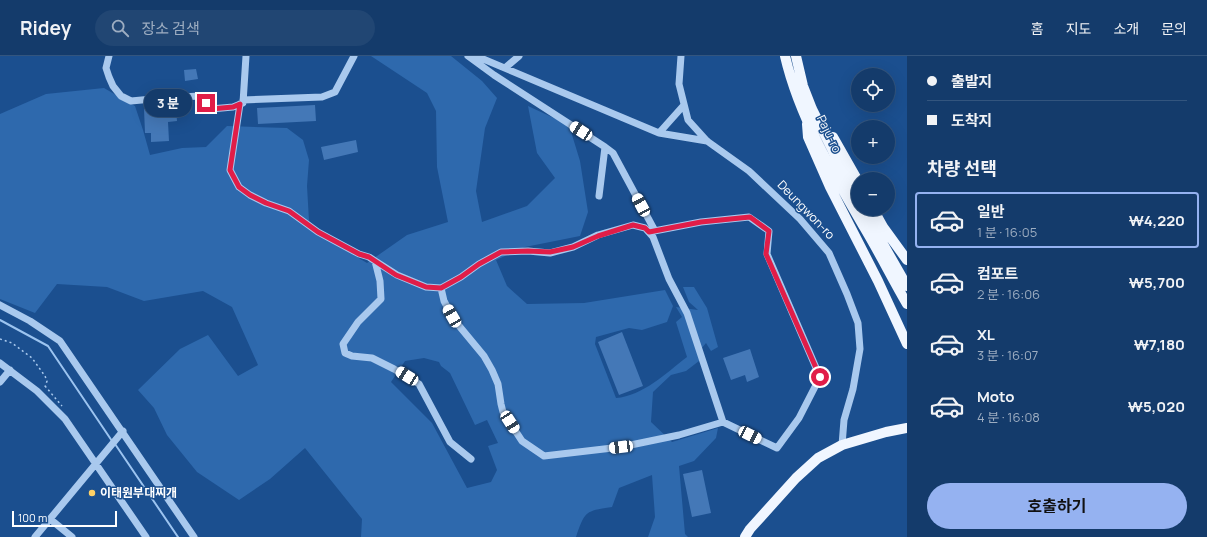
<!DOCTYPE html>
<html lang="ko">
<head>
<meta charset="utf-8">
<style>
  :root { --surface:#143b6b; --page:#214673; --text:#f1f3f6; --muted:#9dadc1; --line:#33557e; --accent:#95b2f1 }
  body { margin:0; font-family:Manrope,"Noto Sans KR",sans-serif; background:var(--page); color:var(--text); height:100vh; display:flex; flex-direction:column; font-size:15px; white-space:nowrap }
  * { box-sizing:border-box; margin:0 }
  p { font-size:13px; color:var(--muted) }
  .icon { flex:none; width:22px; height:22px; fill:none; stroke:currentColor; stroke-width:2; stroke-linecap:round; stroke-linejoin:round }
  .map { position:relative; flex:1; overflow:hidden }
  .drawer { display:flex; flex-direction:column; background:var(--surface); width:300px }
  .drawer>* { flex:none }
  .top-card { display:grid; align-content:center; height:88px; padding:0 20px; background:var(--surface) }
  .buttons { position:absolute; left:851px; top:12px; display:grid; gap:8px }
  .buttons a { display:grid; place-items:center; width:44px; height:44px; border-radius:50%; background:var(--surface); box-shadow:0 4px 16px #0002,0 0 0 1px var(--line); font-size:20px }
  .scale { position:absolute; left:12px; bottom:10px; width:105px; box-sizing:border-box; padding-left:4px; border:2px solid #fff; border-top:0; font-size:11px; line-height:14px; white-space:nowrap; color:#fff; -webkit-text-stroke:3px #1b4f8f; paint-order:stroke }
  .end { position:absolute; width:18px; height:18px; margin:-9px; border:5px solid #e11d48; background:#fff; box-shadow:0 0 0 2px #fff }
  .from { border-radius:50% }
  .bubble { position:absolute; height:28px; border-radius:14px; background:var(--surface); box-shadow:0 4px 16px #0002,0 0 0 1px var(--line); font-size:13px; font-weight:700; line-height:28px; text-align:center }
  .car { position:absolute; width:12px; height:24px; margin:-12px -6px; border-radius:5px; box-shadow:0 0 3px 1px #0007; background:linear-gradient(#fff 24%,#345 0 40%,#fff 0 76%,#345 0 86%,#fff 0) }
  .top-card b { display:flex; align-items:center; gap:14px; height:38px; font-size:15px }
  .top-card b+b { border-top:1px solid var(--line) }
  .top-card i { width:10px; height:10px; background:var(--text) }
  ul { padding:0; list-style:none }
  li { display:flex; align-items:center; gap:12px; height:56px; margin:0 8px 6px; padding:0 12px; border:2px solid transparent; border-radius:4px }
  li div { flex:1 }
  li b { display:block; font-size:15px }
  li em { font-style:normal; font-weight:700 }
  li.selected { border-color:var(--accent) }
  li>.icon { width:36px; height:36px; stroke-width:1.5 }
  h2 { padding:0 20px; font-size:18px; line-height:48px }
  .cta { display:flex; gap:8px; margin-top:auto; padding:8px 20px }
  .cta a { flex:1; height:46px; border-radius:24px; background:var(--accent); color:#111; font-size:16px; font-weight:700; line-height:46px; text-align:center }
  header { display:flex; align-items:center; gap:24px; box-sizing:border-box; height:56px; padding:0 20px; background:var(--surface); border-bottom:1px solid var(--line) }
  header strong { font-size:19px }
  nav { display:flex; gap:22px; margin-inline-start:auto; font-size:14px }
  .search { width:280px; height:36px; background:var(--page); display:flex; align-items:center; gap:10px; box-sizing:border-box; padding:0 14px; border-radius:22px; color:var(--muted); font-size:15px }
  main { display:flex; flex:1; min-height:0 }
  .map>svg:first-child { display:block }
  .green { fill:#2e69ad; fill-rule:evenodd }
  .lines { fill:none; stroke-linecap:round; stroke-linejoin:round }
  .stream { stroke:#9cc4f0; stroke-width:2 }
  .building { fill:#4478b7 }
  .path { stroke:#a9c9ee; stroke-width:1.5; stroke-dasharray:2 3; stroke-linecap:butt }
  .minor { stroke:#a9c9ee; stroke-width:7 }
  .major { stroke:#f0f6ff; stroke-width:10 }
  .route { stroke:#e11d48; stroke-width:5 }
  .poi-dot { fill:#ffd166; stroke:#1b4f8f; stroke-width:1.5 }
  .labels { text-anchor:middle; stroke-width:3; stroke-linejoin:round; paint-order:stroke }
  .street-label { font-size:12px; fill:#fff; stroke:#1b4f8f }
  .poi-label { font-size:12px; font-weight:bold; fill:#fff; stroke:#1b4f8f; text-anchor:start }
</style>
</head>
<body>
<header>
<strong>Ridey</strong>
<div class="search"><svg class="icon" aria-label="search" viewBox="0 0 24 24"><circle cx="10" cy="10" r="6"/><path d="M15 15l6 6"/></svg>장소 검색</div>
<nav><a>홈</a><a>지도</a><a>소개</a><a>문의</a></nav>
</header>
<main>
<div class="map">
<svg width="907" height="481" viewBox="0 0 907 481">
  <rect width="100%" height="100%" fill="#1b4f8f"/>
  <path class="green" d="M371 0H451L482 25 497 42 485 72 476 135 482 166 527 150 555 122 537 97 528 50 569 69 580 105 588 156 580 180 525 191 496 204 507 230 527 248 584 247 665 234 673 250 667 266 642 274 629 272 596 281 595 288 616 342C643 340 666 317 687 301L676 266 682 261 676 251 698 254 689 246 683 231H694L707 252 718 291 711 295 706 287 701 293 699 305 686 315 671 319 653 336 651 366 672 386 718 372 716 382 694 405 679 410 685 478 688 481H643H648L655 461 652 419 619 432 612 451C585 455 585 455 576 481H361L362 463 305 392 270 423 239 444 197 416 167 379 154 352 138 334 180 293 208 279 238 320 258 309 232 251 203 235 144 245 107 231 57 228 35 257 0 243V58L46 38 104 32 135 50 143 74 150 99 182 92 206 91 227 70 287 72 303 84 309 104 307 130 309 165 332 186 367 207 407 179 448 166 437 111 436 55 427 37ZM424 302 439 306 441 310 450 317 475 369 487 364 498 387 488 390 497 414 491 426 467 432 432 367 391 326 405 305Z"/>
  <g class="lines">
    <path class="stream" d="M0 264 48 290 112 385
      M115 388 178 481"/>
  </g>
  <path class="building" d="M196 13 198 23 185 25 184 14Z
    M315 49 316 65 258 68 257 52Z
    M176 52 177 65 168 66 169 85 151 86V77H145L144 53Z
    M356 84 358 96 324 104 321 91Z
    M622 276 643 330 619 339 598 286Z
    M750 293 759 321 747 326 745 319 731 324 723 302Z
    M702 414 711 457 692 461 683 418Z"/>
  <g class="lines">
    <path class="path" d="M0 283 12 287 32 302 45 320 47 325 45 331
      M45 330 62 350"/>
    <path class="minor" d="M109 0 106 12 109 21 113 30 121 40 131 45 163 42 200 40 211 53 233 51 243 47 246 0
      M468 0 494 19 605 91 599 140
      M476 0 659 77
      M681 0 679 28 688 64 707 85 749 115 800 163 829 197 847 238 858 267 860 293 853 333 844 364 842 389
      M505 12 519 0
      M243 44 322 41 335 36 354 0
      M240 48 230 114 239 131 250 139 266 147 289 155 318 176 359 198 369 201 375 205 380 225 381 243 358 266 343 288 345 297 352 300 372 302 394 313 419 328 450 386 471 403
      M684 49 659 77 707 85
      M605 91 613 97 655 175
      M649 176 701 166 749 161 769 175 767 198 820 321 799 362 777 392 723 366
      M375 205 397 219 426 231 441 232 461 221 479 208 501 196 528 195 550 197 573 191 598 179 633 169 645 172 653 181 669 223 687 257 723 366 679 379 621 391 544 400 522 385 503 356 501 348 498 328 492 314 484 300 460 271 452 260 444 245 441 232
      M0 249 30 265 60 285 194 481
      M0 307 37 335 65 363 146 481
      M0 326 10 314
      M50 463 72 481
      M35 481 123 375"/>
    <path class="major" d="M785 0C799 60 833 118 864 171 879 196 892 222 907 248
      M796 0 803 30 812 53 847 123 858 144
      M807 68 808 81 830 131 878 225 907 288
      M833 81 858 125
      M863 153 907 230
      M873 153 883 171 907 204
      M745 481 750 473 796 422 818 402 842 389 886 376 907 372"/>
  </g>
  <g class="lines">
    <path class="route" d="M206 47 211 53 233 51 240 48 230 114 239 131 250 139 266 147 289 155 318 176 359 198 369 201 396 219 426 231 441 232 461 221 479 208 501 196 528 195 550 196 573 191 598 180 633 169 645 172 649 176 701 166 750 161 769 175 766 198 820 321"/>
  </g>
  <circle class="poi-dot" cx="92" cy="437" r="4"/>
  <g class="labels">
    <g class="street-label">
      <text transform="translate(829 78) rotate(64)" y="4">Paju-ro</text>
      <text transform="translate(806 154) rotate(46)" y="4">Deungwon-ro</text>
    </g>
    <g class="poi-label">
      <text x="100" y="441">이태원부대찌개</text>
    </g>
  </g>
</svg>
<div class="buttons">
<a><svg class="icon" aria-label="locate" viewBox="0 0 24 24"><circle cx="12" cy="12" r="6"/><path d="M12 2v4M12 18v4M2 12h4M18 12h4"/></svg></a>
<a>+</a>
<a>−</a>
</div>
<div class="scale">100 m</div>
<i class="end from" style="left:820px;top:321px"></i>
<i class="end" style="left:206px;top:47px"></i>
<div class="bubble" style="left:144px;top:33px;width:48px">3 분</div>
<i class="car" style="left:581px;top:75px;rotate:303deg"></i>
<i class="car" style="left:641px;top:149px;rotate:332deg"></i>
<i class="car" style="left:452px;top:260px;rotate:330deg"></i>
<i class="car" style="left:407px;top:320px;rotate:302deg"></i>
<i class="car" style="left:510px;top:366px;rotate:147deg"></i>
<i class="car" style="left:750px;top:379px;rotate:116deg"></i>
<i class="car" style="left:621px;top:391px;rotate:263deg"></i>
</div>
<section class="drawer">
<div class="top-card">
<b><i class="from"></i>출발지</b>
<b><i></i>도착지</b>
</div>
<h2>차량 선택</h2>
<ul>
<li class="selected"><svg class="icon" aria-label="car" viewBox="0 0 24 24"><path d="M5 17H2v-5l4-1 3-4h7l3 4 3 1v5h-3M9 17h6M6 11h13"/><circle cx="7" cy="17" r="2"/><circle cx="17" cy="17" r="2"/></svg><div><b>일반</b><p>1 분 · 16:05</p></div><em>₩4,220</em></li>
<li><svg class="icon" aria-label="car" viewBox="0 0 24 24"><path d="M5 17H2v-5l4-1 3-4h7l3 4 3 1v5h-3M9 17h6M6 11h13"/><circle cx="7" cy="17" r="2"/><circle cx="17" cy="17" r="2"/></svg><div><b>컴포트</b><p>2 분 · 16:06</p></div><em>₩5,700</em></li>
<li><svg class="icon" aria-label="car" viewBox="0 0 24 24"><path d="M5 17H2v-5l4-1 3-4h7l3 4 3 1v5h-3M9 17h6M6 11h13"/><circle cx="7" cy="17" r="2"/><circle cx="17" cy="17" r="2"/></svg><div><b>XL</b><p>3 분 · 16:07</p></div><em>₩7,180</em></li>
<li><svg class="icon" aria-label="car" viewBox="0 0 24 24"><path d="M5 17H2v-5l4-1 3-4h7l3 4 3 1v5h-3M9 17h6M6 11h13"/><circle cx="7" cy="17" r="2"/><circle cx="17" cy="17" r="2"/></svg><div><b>Moto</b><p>4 분 · 16:08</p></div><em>₩5,020</em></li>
</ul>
<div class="cta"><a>호출하기</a></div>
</section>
</main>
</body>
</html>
